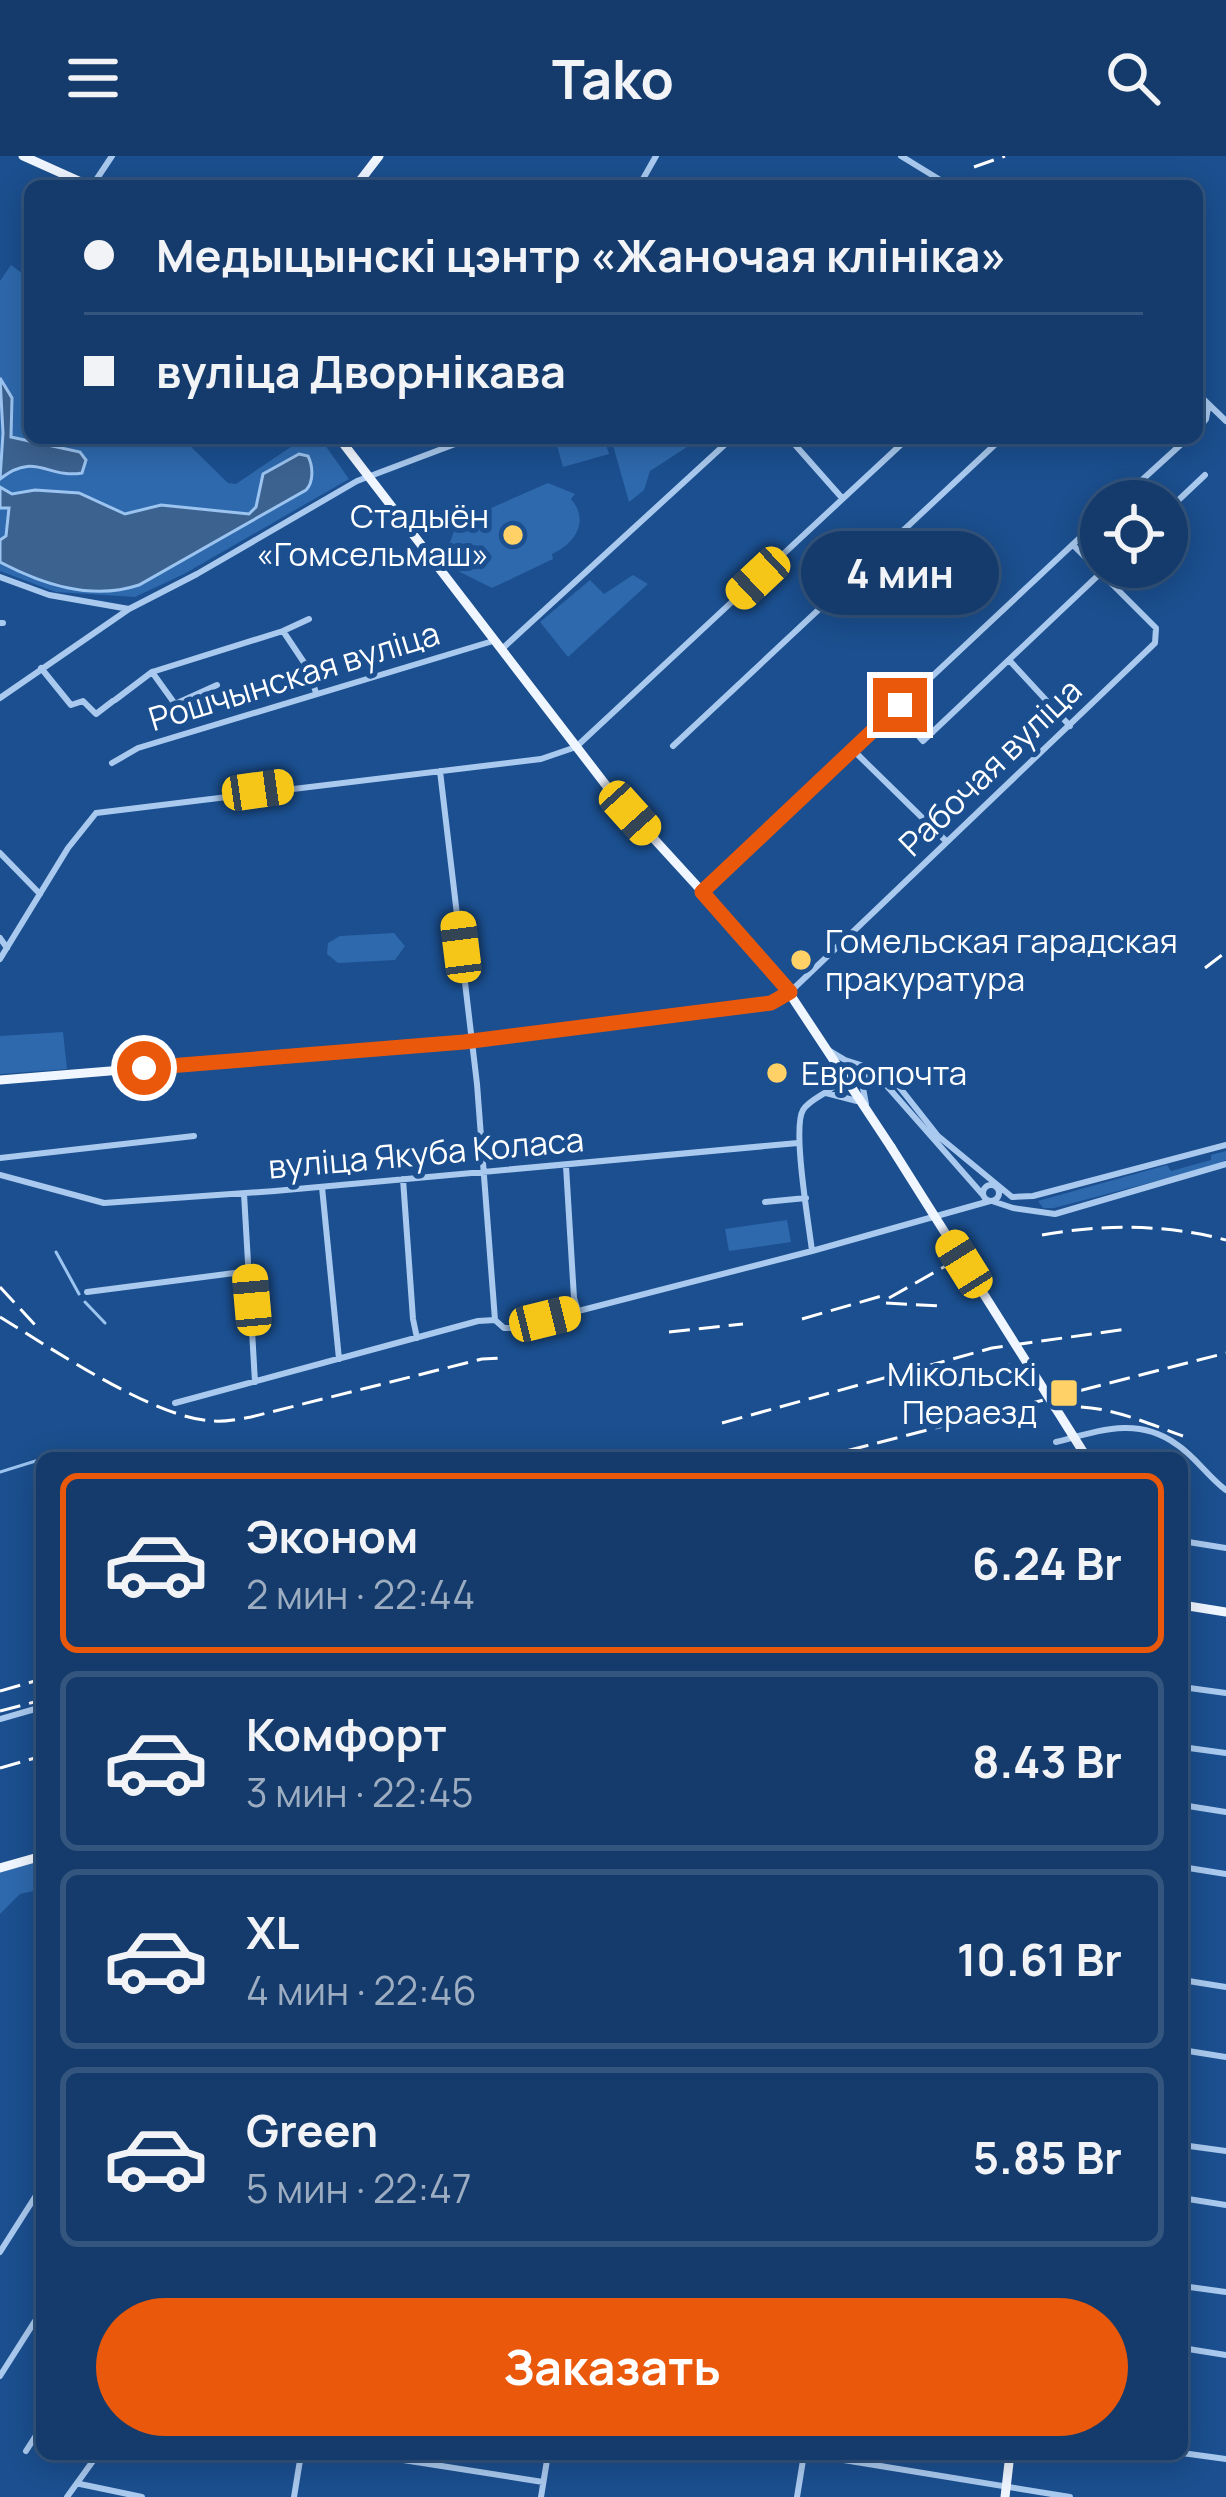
<!DOCTYPE html>
<html lang="ru">
<head>
<meta charset="utf-8">
<style>
  :root { --surface:#143b6b; --page:#1d4271; --text:#f1f3f6; --muted:#9dadc1; --line:#33557e; --accent:#ea580c }
  body { margin:0; font-family:Manrope,sans-serif; background:var(--page); color:var(--text); height:100vh; display:flex; flex-direction:column; font-size:45px; white-space:nowrap }
  * { box-sizing:border-box; margin:0 }
  p { font-size:39px; color:var(--muted) }
  .icon { flex:none; width:66px; height:66px; fill:none; stroke:currentColor; stroke-width:2; stroke-linecap:round; stroke-linejoin:round }
  .map { position:relative; flex:1; overflow:hidden }
  .side { position:absolute; left:36px; top:1296px; width:1152px; height:1008px; display:flex; flex-direction:column; background:var(--surface); border-radius:18px; box-shadow:0 6px 30px #0003,0 0 0 3px var(--line) }
  .side>* { flex:none }
  .banner { position:absolute; left:24px; top:24px; width:1179px; height:264px; border-radius:18px; box-shadow:0 6px 30px #0003,0 0 0 3px var(--line); display:grid; align-content:center; height:264px; padding:0 60px; background:var(--surface) }
  .controls { position:absolute; left:1080px; top:324px; display:grid; gap:24px }
  .controls a { display:grid; place-items:center; width:108px; height:108px; border-radius:50%; background:var(--surface); box-shadow:0 6px 30px #0003,0 0 0 3px var(--line); font-size:60px }
  .end { position:absolute; width:54px; height:54px; margin:-27px; border:15px solid #ea580c; background:#fff; box-shadow:0 0 0 6px #fff }
  .from { border-radius:50% }
  .bubble { position:absolute; height:84px; border-radius:42px; background:var(--surface); box-shadow:0 6px 30px #0003,0 0 0 3px var(--line); font-size:39px; font-weight:700; line-height:84px; text-align:center }
  .car { position:absolute; width:36px; height:72px; margin:-36px -18px; border-radius:15px; box-shadow:0 0 9px 3px #0007; background:linear-gradient(#f5c518 24%,#345 0 40%,#f5c518 0 76%,#345 0 86%,#f5c518 0) }
  .banner b { display:flex; align-items:center; gap:42px; height:114px; font-size:45px }
  .banner b+b { border-top:3px solid var(--line) }
  .banner i { width:30px; height:30px; background:var(--text) }
  ul { padding:21px 0 0; list-style:none }
  li { display:flex; align-items:center; gap:36px; height:180px; margin:0 24px 18px; padding:0 36px; border:6px solid var(--line); border-radius:18px }
  li div { flex:1 }
  li b { display:block; font-size:45px }
  li em { font-style:normal; font-weight:700 }
  li.current { border-color:var(--accent) }
  li>.icon { width:108px; height:108px; stroke-width:1.5 }
  .action { display:flex; gap:24px; margin-top:auto; padding:24px 60px }
  .action a { flex:1; height:138px; border-radius:72px; background:var(--accent); color:#fff; font-size:48px; font-weight:700; line-height:138px; text-align:center }
  header { display:flex; justify-content:space-between; align-items:center; height:156px; padding:0 60px; background:var(--surface); font-size:54px; font-weight:700 }
  .map>svg:first-child { display:block }
  .green { fill:#2e69ad }
  .water { fill:#3c6290; stroke:#9cc4f0; stroke-width:3 }
  .lines { fill:none; stroke-linecap:round; stroke-linejoin:round }
  .stream { stroke:#9cc4f0; stroke-width:3 }
  .minor { stroke:#a9c9ee; stroke-width:6 }
  .major { stroke:#f0f6ff; stroke-width:9 }
  .rail { stroke:#fff; stroke-width:3; stroke-dasharray:21 9; stroke-linecap:butt }
  .major-bridge { stroke:#f0f6ff; stroke-width:9 }
  .route { stroke:#ea580c; stroke-width:15 }
  .poi-dot { fill:#ffd166; stroke:#1b4f8f; stroke-width:4.5 }
  .labels { text-anchor:middle; stroke-width:10; stroke-linejoin:round; paint-order:stroke }
  .poi-label { font-size:33px; fill:#fff; stroke:#1b4f8f; text-anchor:end }
  .street-label { font-size:33px; fill:#fff; stroke:#1b4f8f }
</style>
</head>
<body>
<header><svg class="icon" aria-label="menu" viewBox="0 0 24 24"><path d="M4 6h16M4 12h16M4 18h16"/></svg>Tako<svg class="icon" aria-label="search" viewBox="0 0 24 24"><circle cx="10" cy="10" r="6"/><path d="M15 15l6 6"/></svg></header>
<div class="map">
<svg width="1226" height="2341" viewBox="0 0 1226 2341">
  <rect width="100%" height="100%" fill="#1b4f8f"/>
  <path class="green" d="M11 109 30 123V282H182L228 327 236 328 304 282H320L349 323 184 418 135 441 56 436 0 415V125Z
    M555 282H604L609 298 563 311Z
    M611 282H701L650 315 644 334 629 346Z
    M548 327 575 338 571 343C590 365 575 388 552 398L553 403 492 432 460 416 448 392 457 367Z
    M633 419 648 428 568 501 540 466 590 424 604 438Z
    M394 777 405 790 395 804 338 807 327 798 328 787 340 780Z
    M63 876 67 913 0 918V880Z
    M1226 995V1004L1213 1010 1054 1052H1043L1038 1045 1167 1009 1171 1015 1211 1004V999Z
    M787 1064 791 1086 729 1095 725 1073Z
    M42 1704V1733L20 1738 0 1758V1716Z"/>
  <path class="water" d="M0 222 12 242 11 281 80 296 86 304 82 317C48 323 35 295 0 323L3 277Z
    M299 298 308 300C313 310 314 326 306 334L139 429C91 445 42 428 0 406V384L6 380 9 352H0V331L12 338 35 334 79 337 125 358 161 349 249 358 256 351 263 318Z"/>
  <g class="lines">
    <path class="stream" d="M56 1096 79 1138
      M85 1146 105 1167
      M46 1302 69 1295
      M0 1316 42 1303"/>
    <path class="minor" d="M901 0 950 30
      M92 30 112 0
      M639 30 656 0
      M1197 237 1226 265
      M1197 274 1206 263 1208 252
      M789 282 842 342
      M1119 345 1188 282
      M1167 355 1205 319
      M0 421 49 439 129 453
      M0 467H3
      M283 475 309 514 316 537
      M503 492 732 282
      M1009 504 1070 570
      M41 512 71 549 83 545 96 558 113 545
      M152 516 175 548 217 529
      M0 542 129 453 197 418 357 325 471 282
      M115 544 152 516 283 475 309 463
      M905 544 933 576
      M895 553 923 585 1107 411
      M673 590 1002 282
      M853 594 947 686
      M112 607 138 592 493 485
      M440 615 477 928 495 1164
      M0 697 40 738
      M702 736 1101 362
      M0 782 7 792
      M0 803 68 692 96 657 541 603 576 591 908 282
      M790 836 1155 487 1156 472 1073 389
      M830 895 845 904 889 918 938 980 1012 1041 1033 1040 1226 989
      M826 937 857 945
      M866 948 862 927 867 921H879L983 1039
      M0 1002 194 980
      M566 1010 574 1142 578 1155
      M0 1019 104 1047 275 1035 798 987
      M403 1023 413 1163 417 1182
      M983 1037a8 8 0 1 1 16 0a8 8 0 1 1-16 0Z
      M322 1031 339 1203
      M244 1038 255 1226
      M992 1045 1013 1052 1055 1058 1226 1008
      M765 1046 806 1042
      M812 1095C809 1069 792 972 803 954 809 944 824 939 833 931L834 907
      M87 1136 250 1115
      M175 1247 478 1165 495 1164 504 1172H512L812 1095 990 1045
      M1056 1286C1099 1275 1137 1260 1176 1288 1195 1300 1208 1321 1226 1334
      M1182 1385 1226 1392
      M1182 1531 1226 1537
      M0 1563 42 1551
      M1182 1591 1226 1597
      M1182 1649 1226 1656
      M1182 1711 1226 1718
      M1182 1824 1226 1831
      M1182 1894 1226 1901
      M1182 1989 1226 1995
      M1182 2042 1226 2049
      M0 2096 42 2030
      M1182 2130 1226 2136
      M1182 2192 1226 2199
      M0 2220 42 2154
      M26 2295 42 2270
      M1182 2297 1226 2303
      M365 2298 543 2326
      M807 2298 1070 2341
      M80 2328 142 2341
      M67 2341 98 2298
      M294 2341 301 2298
      M541 2341 548 2298
      M797 2341 804 2298"/>
    <path class="major" d="M23 0 90 30
      M356 30 379 0
      M339 282 612 637 774 814 891 991
      M0 924 464 886 771 846 790 836
      M1182 1449 1226 1456
      M0 1712 42 1700
      M1005 2341 1010 2298"/>
    <path class="rail" d="M974 11 1005 0
      M1205 812 1226 796
      M1042 1079C1104 1068 1165 1068 1226 1084
      M0 1131 37 1171
      M889 1142 972 1095
      M886 1147 940 1150
      M0 1161C51 1192 155 1263 213 1265 225 1266 239 1263 251 1261L482 1203 500 1202
      M802 1163 885 1139
      M669 1176 743 1168
      M966 1225 1010 1209
      M1051 1253C1097 1244 1141 1265 1183 1280
      M722 1267 992 1192 1127 1173
      M819 1302 1226 1197
      M0 1535 42 1523
      M0 1555 42 1544
      M0 1612 42 1600"/>
    <path class="major-bridge" d="M891 991 1087 1302"/>
  </g>
  <g class="lines">
    <path class="route" d="M144 912 464 886 771 847 790 836 702 736 900 549"/>
  </g>
  <g class="poi-dot">
    <circle cx="513" cy="379" r="12"/>
    <circle cx="801" cy="804" r="12"/>
    <circle cx="777" cy="917" r="12"/>
    <rect x="1049" y="1222" width="30" height="30" rx="6"/>
  </g>
  <g class="labels">
    <g class="poi-label">
      <text x="489" y="372">Стадыён<tspan x="489" dy="38">«Гомсельмаш»</tspan></text>
      <text x="825" y="797" text-anchor="start">Гомельская гарадская<tspan x="825" dy="38">пракуратура</tspan></text>
      <text x="801" y="929" text-anchor="start">Европочта</text>
      <text x="1037" y="1230">Мікольскі<tspan x="1037" dy="38">Пераезд</tspan></text>
    </g>
    <g class="street-label">
      <text transform="translate(294 520) rotate(-17)" y="12">Рошчынская вуліца</text>
      <text transform="translate(990 611) rotate(-44)" y="12">Рабочая вуліца</text>
      <text transform="translate(426 997) rotate(-5)" y="12">вуліца Якуба Коласа</text>
    </g>
  </g>
</svg>
<div class="controls">
<a><svg class="icon" aria-label="locate" viewBox="0 0 24 24"><circle cx="12" cy="12" r="6"/><path d="M12 2v4M12 18v4M2 12h4M18 12h4"/></svg></a>
</div>
<i class="end from" style="left:144px;top:912px"></i>
<i class="end" style="left:900px;top:549px"></i>
<div class="bubble" style="left:801px;top:375px;width:198px">4 мин</div>
<i class="car" style="left:758px;top:422px;rotate:227deg"></i>
<i class="car" style="left:258px;top:634px;rotate:82deg"></i>
<i class="car" style="left:630px;top:657px;rotate:138deg"></i>
<i class="car" style="left:461px;top:791px;rotate:353deg"></i>
<i class="car" style="left:964px;top:1108px;rotate:328deg"></i>
<i class="car" style="left:252px;top:1144px;rotate:355deg"></i>
<i class="car" style="left:545px;top:1163px;rotate:76deg"></i>
<div class="banner">
<b><i class="from"></i>Медыцынскі цэнтр «Жаночая клініка»</b>
<b><i></i>вуліца Дворнікава</b>
</div>
<section class="side">
<ul>
<li class="current"><svg class="icon" aria-label="car" viewBox="0 0 24 24"><path d="M5 17H2v-5l4-1 3-4h7l3 4 3 1v5h-3M9 17h6M6 11h13"/><circle cx="7" cy="17" r="2"/><circle cx="17" cy="17" r="2"/></svg><div><b>Эконом</b><p>2 мин · 22:44</p></div><em>6.24 Br</em></li>
<li><svg class="icon" aria-label="car" viewBox="0 0 24 24"><path d="M5 17H2v-5l4-1 3-4h7l3 4 3 1v5h-3M9 17h6M6 11h13"/><circle cx="7" cy="17" r="2"/><circle cx="17" cy="17" r="2"/></svg><div><b>Комфорт</b><p>3 мин · 22:45</p></div><em>8.43 Br</em></li>
<li><svg class="icon" aria-label="car" viewBox="0 0 24 24"><path d="M5 17H2v-5l4-1 3-4h7l3 4 3 1v5h-3M9 17h6M6 11h13"/><circle cx="7" cy="17" r="2"/><circle cx="17" cy="17" r="2"/></svg><div><b>XL</b><p>4 мин · 22:46</p></div><em>10.61 Br</em></li>
<li><svg class="icon" aria-label="car" viewBox="0 0 24 24"><path d="M5 17H2v-5l4-1 3-4h7l3 4 3 1v5h-3M9 17h6M6 11h13"/><circle cx="7" cy="17" r="2"/><circle cx="17" cy="17" r="2"/></svg><div><b>Green</b><p>5 мин · 22:47</p></div><em>5.85 Br</em></li>
</ul>
<div class="action"><a>Заказать</a></div>
</section>
</div>
</body>
</html>
